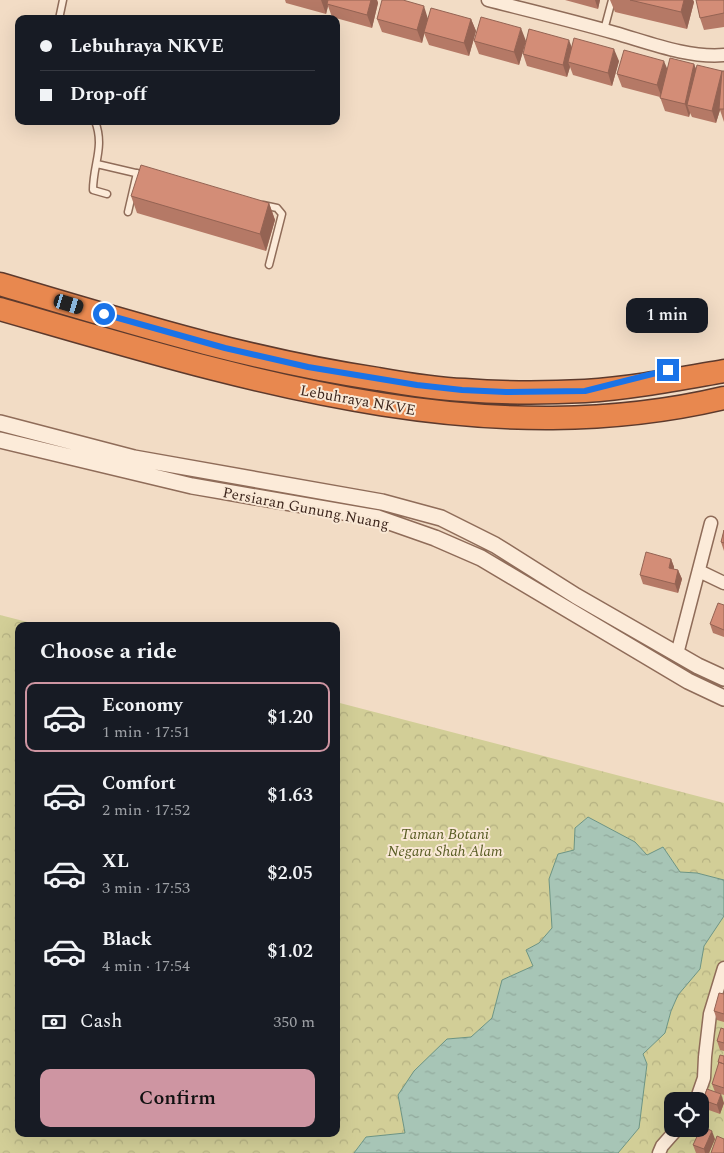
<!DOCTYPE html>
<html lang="en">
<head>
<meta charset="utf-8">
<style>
  :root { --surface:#171b24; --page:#20242c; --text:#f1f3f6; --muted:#9ea1a6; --line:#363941; --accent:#ce95a2 }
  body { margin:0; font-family:Spectral,serif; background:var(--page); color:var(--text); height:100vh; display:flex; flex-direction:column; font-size:19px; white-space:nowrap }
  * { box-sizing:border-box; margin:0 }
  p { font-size:16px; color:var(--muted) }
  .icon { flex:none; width:28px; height:28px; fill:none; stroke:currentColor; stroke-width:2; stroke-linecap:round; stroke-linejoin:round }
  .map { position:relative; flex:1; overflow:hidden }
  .drawer { position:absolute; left:15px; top:622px; width:325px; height:515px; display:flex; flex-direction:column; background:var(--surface); border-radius:10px; box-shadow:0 5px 20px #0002 }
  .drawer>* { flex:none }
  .top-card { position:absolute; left:15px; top:15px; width:325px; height:110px; border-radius:10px; box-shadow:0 5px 20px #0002; display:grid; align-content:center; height:110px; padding:0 25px; background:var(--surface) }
  .controls { position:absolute; left:664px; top:1092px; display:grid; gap:10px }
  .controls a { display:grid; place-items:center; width:45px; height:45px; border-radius:10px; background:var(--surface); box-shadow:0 5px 20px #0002; font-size:25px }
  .end { position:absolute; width:22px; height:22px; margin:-11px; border:6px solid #1a73e8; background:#fff; box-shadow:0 0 0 2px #fff }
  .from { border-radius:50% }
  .bubble { position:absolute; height:35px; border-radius:10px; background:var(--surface); box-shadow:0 5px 20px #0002; font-size:16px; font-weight:600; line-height:35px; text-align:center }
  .car { position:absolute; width:15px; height:30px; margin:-15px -8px; border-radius:6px; box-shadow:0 0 4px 1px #0007; background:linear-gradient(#222 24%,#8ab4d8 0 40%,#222 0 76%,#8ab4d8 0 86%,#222 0) }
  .top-card b { display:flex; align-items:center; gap:18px; height:48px; font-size:19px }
  .top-card b+b { border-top:1px solid var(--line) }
  .top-card i { width:12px; height:12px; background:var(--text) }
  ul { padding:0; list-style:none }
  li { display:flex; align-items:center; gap:15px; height:70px; margin:0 10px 8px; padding:0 15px; border:2px solid transparent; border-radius:10px }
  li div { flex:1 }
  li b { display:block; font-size:19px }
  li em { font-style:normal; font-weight:600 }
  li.current { border-color:var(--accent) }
  li>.icon { width:45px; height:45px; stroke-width:1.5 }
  h2 { padding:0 25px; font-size:22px; line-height:60px }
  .pay { display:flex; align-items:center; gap:12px; height:55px; padding:0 25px; font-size:19px }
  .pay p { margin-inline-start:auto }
  .action { display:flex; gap:10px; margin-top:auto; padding:10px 25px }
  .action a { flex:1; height:58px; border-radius:10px; background:var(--accent); color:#111; font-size:20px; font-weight:600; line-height:58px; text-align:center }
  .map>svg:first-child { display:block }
  .forest { fill:url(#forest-crowns); fill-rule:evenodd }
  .water { fill:url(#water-ripples); stroke:#6c9483 }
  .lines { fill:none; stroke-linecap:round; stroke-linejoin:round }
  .service-casing { stroke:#8f6c59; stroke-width:9 }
  .minor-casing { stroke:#8f6c59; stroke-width:15 }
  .tertiary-casing { stroke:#8f6c59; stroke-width:18 }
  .motorway-casing { stroke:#5d3a2d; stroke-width:25 }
  .service { stroke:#fcebd9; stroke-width:6 }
  .minor { stroke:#fcebd9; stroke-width:12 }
  .tertiary { stroke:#fcebd9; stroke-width:15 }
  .motorway { stroke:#e8884f; stroke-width:22 }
  .wall { fill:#b57966 }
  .shaded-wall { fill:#946353 }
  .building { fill:#d38d77; stroke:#946353 }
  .route { stroke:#1a73e8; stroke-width:6 }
  .labels { text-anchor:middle; stroke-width:4; stroke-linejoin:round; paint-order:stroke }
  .street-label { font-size:15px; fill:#3e271e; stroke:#f9e8d5 }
  .park-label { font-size:15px; font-style:italic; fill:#585c23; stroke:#f9e8d5 }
</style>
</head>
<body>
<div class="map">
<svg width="724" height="1153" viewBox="0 0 724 1153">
  <defs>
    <pattern id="forest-crowns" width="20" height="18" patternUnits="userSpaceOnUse" patternTransform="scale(1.25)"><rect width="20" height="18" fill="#d2ce97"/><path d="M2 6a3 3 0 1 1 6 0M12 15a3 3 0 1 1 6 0" fill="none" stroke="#b5b182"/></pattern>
    <pattern id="water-ripples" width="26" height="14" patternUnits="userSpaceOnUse" patternTransform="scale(1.25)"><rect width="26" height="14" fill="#a7c5b6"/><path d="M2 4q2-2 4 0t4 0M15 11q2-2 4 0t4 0" fill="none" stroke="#91a99c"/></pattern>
  </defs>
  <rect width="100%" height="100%" fill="#f2dcc5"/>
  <path class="forest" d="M0 615 43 626H19V1134H336V702L724 803V880L697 873 680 872 663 847 647 855 635 842 588 817 575 828 574 850 558 854 549 879 552 928 539 943 526 950 533 966 502 980 492 1018 471 1037 447 1039 398 1095 405 1133 366 1137 354 1153H0Z
    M724 916V1153H618L639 1128 647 1064 643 1054 665 1033 671 1011 678 995 700 969 704 946ZM672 1101H700V1129H672Z"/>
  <path class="water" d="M588 817 635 842 647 855 663 847 680 872 697 873 724 880V916L704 946 700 969 678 995 671 1011 665 1033 643 1054 647 1064 639 1128 618 1153H354L366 1137 405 1133 398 1095 414 1071 447 1039 471 1037 492 1018 502 980 533 966 526 950 539 943 552 928 549 879 558 854 574 850 575 828Z"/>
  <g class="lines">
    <defs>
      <path id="service" d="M59 19 63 0
        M604 30 612 0
        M95 121C105 147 93 164 93 190L107 194
        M97 164 144 175
        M263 205 277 208 282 214 269 265
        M128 212 137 173"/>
      <path id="minor" d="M488 0C531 11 573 21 615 33 650 43 688 58 724 55
        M699 571 724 583
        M677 654 711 523
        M696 1101 704 1078 705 1057 710 1014 724 968
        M659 1153 662 1146 677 1129"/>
      <path id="tertiary" d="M0 423 134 458 382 502 441 518 495 545 576 596 698 666 724 678
        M0 440 192 486 378 518 435 538 481 558 688 681 724 698"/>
      <path id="motorway" d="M0 284C125 321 249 360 378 379 406 384 435 389 464 390 503 393 546 393 585 391 632 388 678 379 724 371
        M0 309C234 376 479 456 724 398"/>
    </defs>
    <use href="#service" class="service-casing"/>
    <use href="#minor" class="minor-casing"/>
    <use href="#tertiary" class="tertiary-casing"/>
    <use href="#motorway" class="motorway-casing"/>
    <use href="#service" class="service"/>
    <use href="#minor" class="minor"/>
    <use href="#tertiary" class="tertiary"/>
    <use href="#motorway" class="motorway"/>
  </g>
  <path class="wall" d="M285 0H377L378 3 372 28 332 17 328 6 326 14 286 3Z
    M565 0H600L598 9Z
    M610 0H693L694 2 687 29 615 12Z
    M724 0V27L704 30 700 18Z
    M428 18 471 19 476 31 469 56 429 45 424 33 422 43 382 32 377 19Z
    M474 41H526L519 65 479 54Z
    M572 47 619 61 612 86 573 75 570 67 567 77 527 66 523 54Z
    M694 64 696 69 724 71V122L720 110 716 123 692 117 690 113 689 117 665 111 660 97 622 87 617 74 667 69Z
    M131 196 269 203 275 220 266 251 137 213Z
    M724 530V551L721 542Z
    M671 559 674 567V569L678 570 682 579 678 593 643 584 640 575Z
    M724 605V637L713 633 710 624Z
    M724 994V1022L717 1020 714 1011Z
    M724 1029V1051L720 1050 717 1041Z
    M724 1056V1095L715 1092 712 1084 719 1064 718 1062Z
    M703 1100 724 1103 720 1114 706 1109Z
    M715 1139 709 1153H696L693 1145Z"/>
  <path class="shaded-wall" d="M321 0H330L327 4 328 6 326 14Z
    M371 0H377L378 3 372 28 367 15Z
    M595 0H600L598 9Z
    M684 0H693L694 2 687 29 681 12Z
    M424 6 428 19 422 43 417 30Z
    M471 19 476 31 469 56 464 43Z
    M521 28 526 41 519 65 514 52Z
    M569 40 574 53 568 62 570 67 567 77 563 65Z
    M614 49 619 61 612 86 608 73Z
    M664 61 669 73 662 98 657 85Z
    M694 64 699 77 687 105 690 113 689 117 685 104Z
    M722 71 720 110 716 123 712 111Z
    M269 203 275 220 266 251 260 234Z
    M671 559 674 567 672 576 669 568Z
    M678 570 682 579 678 593 675 584Z
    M721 1094 724 1103 720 1114 717 1105Z
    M712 1131 715 1139 709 1153H705L704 1149Z"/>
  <path class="building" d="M328 0H371L367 15 327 4Z
    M382 0H403L424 6 417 30 377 19Z
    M630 0H684L681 12Z
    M696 0H724V13L700 18Z
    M431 8 471 19 464 43 424 32Z
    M481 17 521 28 514 52 474 41Z
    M529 29 569 40 563 65 523 54Z
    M574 38 614 49 608 73 568 62Z
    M624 50 664 61 657 85 617 74Z
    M670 58 694 64 685 104 660 98Z
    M697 65 722 71 712 111 687 105Z
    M722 71H724V109H719Z
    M141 165 269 203 260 234 131 196Z
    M724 530V543L721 542Z
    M646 552 671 559 669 568 678 570 675 584 640 575Z
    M718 603 724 605V630L710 624Z
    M719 993 724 994V1014L714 1011Z
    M721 1028 724 1029V1043L717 1041Z
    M720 1055 724 1056V1064L718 1062Z
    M719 1062 724 1064V1088L712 1084Z
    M707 1089 721 1094 717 1105 703 1100Z
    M702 1126 712 1131 704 1149 693 1145Z
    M717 1136 724 1139V1153H711Z"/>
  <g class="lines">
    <path class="route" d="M104 314 225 348 308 367 417 385 462 390 506 392 585 391 668 370"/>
  </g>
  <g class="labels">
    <g class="street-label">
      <text transform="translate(358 400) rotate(10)" y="5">Lebuhraya NKVE</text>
      <text transform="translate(306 508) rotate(11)" y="5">Persiaran Gunung Nuang</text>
    </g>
    <g class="park-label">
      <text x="445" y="839">Taman Botani<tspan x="445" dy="17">Negara Shah Alam</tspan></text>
    </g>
  </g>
</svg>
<div class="controls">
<a><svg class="icon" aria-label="locate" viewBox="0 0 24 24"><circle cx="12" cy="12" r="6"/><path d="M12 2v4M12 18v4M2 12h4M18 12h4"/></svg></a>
</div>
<i class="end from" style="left:104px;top:314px"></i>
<i class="end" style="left:668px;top:370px"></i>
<div class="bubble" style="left:626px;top:298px;width:82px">1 min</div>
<i class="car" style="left:69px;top:304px;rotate:107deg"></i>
<div class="top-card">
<b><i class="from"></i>Lebuhraya NKVE</b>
<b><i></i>Drop-off</b>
</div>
<section class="drawer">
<h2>Choose a ride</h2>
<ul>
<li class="current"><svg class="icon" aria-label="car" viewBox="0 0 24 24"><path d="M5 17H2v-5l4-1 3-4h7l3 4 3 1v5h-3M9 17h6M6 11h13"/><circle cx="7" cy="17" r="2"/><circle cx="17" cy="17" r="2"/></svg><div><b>Economy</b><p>1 min · 17:51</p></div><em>$1.20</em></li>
<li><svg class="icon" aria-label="car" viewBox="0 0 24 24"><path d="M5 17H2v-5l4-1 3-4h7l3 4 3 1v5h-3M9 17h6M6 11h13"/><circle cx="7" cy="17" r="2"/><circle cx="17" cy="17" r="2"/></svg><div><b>Comfort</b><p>2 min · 17:52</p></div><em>$1.63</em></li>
<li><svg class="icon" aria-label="car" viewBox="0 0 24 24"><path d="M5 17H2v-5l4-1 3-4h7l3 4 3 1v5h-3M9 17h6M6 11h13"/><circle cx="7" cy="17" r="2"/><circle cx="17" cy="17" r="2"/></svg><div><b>XL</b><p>3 min · 17:53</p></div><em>$2.05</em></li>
<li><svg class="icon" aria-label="car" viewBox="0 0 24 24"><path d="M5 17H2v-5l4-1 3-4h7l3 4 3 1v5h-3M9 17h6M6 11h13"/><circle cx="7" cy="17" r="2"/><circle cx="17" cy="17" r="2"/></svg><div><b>Black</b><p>4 min · 17:54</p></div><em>$1.02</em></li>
</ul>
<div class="pay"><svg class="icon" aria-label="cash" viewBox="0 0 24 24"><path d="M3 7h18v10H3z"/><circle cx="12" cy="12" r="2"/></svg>Cash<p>350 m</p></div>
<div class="action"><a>Confirm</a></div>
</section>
</div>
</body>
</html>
